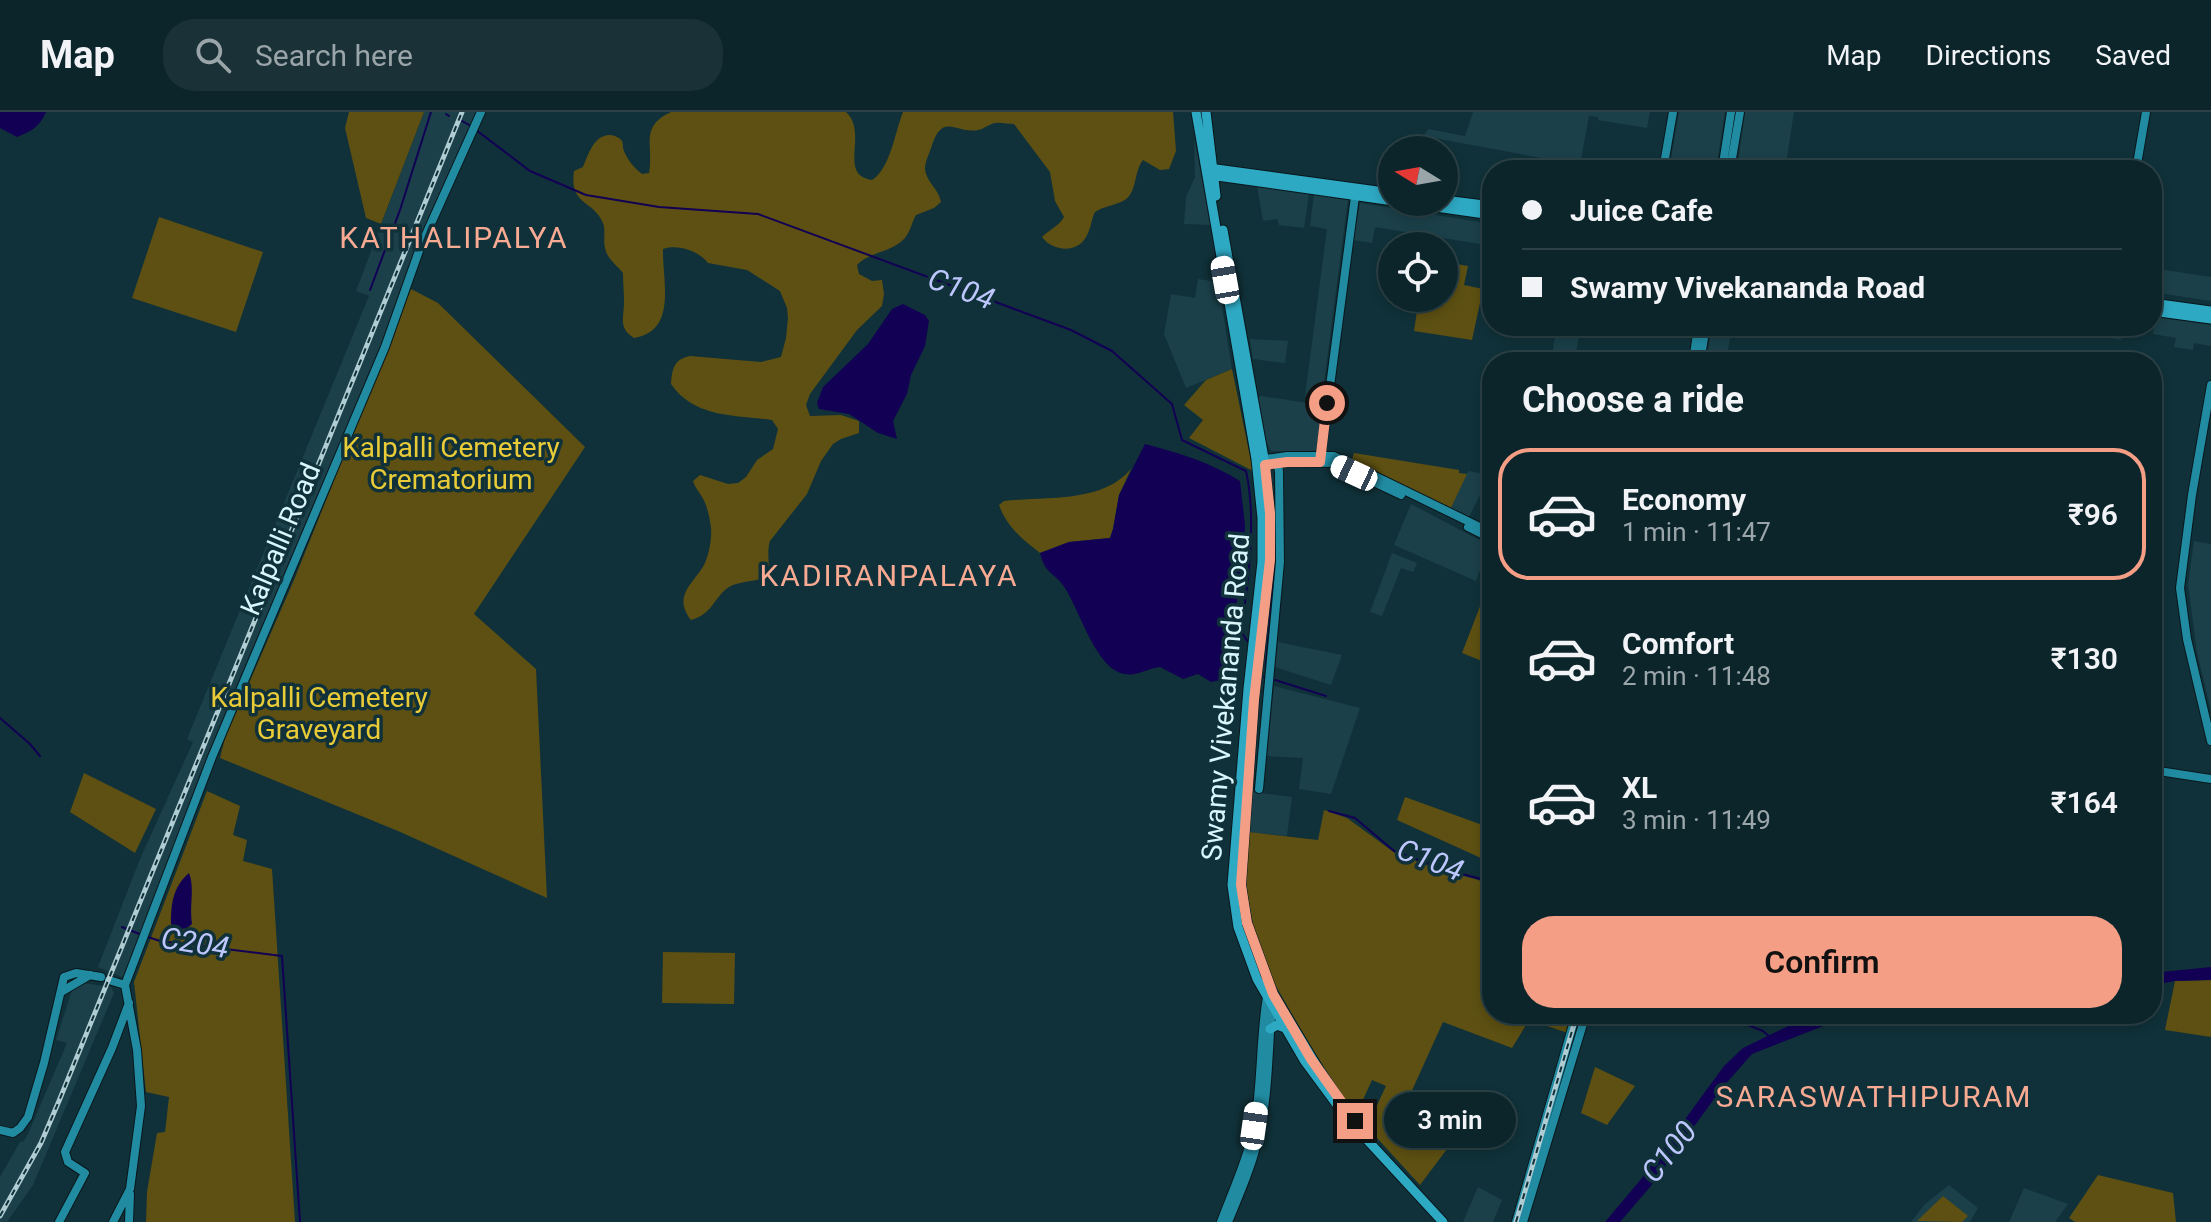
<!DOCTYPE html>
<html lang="en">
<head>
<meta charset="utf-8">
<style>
  :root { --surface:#0c252b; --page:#1a3137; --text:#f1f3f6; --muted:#9aa5a9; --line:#2c4247; --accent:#f49e86 }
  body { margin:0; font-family:Roboto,sans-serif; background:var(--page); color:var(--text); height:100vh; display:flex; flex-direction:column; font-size:30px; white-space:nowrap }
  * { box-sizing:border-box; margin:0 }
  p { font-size:26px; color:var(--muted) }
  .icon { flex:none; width:44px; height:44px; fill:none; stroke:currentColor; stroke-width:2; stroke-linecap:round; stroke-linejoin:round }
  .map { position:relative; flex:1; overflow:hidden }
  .panel { position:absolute; left:1482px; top:240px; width:680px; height:672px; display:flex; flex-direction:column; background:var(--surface); border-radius:32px; box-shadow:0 4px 12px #0003,0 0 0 2px var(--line) }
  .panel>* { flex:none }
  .guide { position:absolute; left:1482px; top:48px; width:680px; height:176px; border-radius:32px; box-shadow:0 4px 12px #0003,0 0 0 2px var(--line); display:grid; align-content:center; height:176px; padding:0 40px; background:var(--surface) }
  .needle { width:52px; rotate:281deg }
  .buttons { position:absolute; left:1378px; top:24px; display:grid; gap:16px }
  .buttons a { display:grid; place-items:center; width:80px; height:80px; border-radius:50%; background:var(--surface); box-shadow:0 4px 12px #0003,0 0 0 2px var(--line); font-size:40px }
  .end { position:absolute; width:36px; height:36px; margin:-18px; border:10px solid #f49e86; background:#111; box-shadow:0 0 0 4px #111 }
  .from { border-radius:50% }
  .bubble { position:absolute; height:56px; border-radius:28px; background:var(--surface); box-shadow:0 4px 12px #0003,0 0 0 2px var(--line); font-size:26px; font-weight:600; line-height:56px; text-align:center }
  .car { position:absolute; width:24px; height:48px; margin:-24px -12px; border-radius:10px; box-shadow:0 0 6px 2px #0007; background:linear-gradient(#fff 24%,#345 0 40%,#fff 0 76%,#345 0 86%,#fff 0) }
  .guide b { display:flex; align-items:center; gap:28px; height:76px; font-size:30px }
  .guide b+b { border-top:2px solid var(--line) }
  .guide i { width:20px; height:20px; background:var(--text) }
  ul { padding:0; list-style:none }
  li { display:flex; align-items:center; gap:24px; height:132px; margin:0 16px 12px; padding:0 24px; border:4px solid transparent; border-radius:32px }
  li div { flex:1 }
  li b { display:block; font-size:30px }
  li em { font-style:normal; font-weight:600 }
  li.active { border-color:var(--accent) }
  li>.icon { width:72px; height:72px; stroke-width:1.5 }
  h2 { padding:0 40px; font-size:36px; line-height:96px }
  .action { display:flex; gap:16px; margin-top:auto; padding:16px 40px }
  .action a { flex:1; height:92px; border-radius:32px; background:var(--accent); color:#111; font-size:32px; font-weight:600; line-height:92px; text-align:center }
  header { display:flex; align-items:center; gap:48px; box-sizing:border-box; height:112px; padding:0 40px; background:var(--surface); border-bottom:2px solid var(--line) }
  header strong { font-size:38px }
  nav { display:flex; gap:44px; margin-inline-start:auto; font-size:28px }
  .search { width:560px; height:72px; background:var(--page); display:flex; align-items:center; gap:20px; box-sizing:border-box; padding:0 28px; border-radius:32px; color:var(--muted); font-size:30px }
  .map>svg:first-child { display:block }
  .built { fill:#1b4049 }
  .green { fill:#5d5012 }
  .water { fill:#120054 }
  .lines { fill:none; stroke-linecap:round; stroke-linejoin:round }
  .stream { stroke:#120054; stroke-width:2 }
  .secondary-casing { stroke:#09171b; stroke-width:10 }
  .primary-casing { stroke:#09171b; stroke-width:11 }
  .secondary { stroke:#218ba2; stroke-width:8 }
  .primary { stroke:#2ea9c4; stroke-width:9 }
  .rail-casing { stroke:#afccd3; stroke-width:5 }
  .rail { stroke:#103139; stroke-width:2; stroke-dasharray:6; stroke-linecap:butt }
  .route { stroke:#f49e86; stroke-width:10 }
  .labels { text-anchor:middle; stroke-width:7; stroke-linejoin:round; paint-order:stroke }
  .park-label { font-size:28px; fill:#e9cb38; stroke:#103139 }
  .street-label { font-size:28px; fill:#daf6fd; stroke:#103139 }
  .neighbourhood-label { font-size:30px; letter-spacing:2px; fill:#f9aa93; stroke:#103139 }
  .water-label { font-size:30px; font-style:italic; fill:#bdc7fe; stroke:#103139 }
</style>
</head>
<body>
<header>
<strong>Map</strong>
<div class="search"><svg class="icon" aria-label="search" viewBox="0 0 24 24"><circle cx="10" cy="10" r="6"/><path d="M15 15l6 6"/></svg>Search here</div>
<nav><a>Map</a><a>Directions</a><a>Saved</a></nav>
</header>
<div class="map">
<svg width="2211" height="1110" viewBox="0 0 2211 1110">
  <rect width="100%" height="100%" fill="#103139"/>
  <path class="built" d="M424 0H477L276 488 192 685 128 860 122 865 98 855 140 747 193 630 187 627 369 184 356 179Z
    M1473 0H1650L1647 16 1598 8V5L1589 4 1580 53 1423 24 1428 17 1465 24Z
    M1679 0H1725L1716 58H1669Z
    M1745 0H1794L1785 58H1737Z
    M1194 26 1211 113 1184 112 1186 85 1195 65Z
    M1257 74 1309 82 1304 116 1279 113 1277 107 1263 109Z
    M1314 82 1348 87 1322 286 1305 284 1327 117 1310 114Z
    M1360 91 1492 112V134L1375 115 1372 131 1353 128Z
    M2152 156 2211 165V189L2152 180Z
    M1198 167 1218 170 1232 257 1186 276 1164 222 1171 182 1195 186Z
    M2155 205 2211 213V234L2194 231 2193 238 2174 235 2176 226 2153 222Z
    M1557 214H1581L1575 246 1552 242Z
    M1712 214H1732L1726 250H1706Z
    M2036 214H2146L2145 221 2123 218 2121 228Z
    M1250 227 1288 229 1285 251 1253 247Z
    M1261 284 1321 293 1323 295 1316 337 1314 339H1271L1266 330 1258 286Z
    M1468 359 1490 363 1469 405 1451 396Z
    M1411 392 1489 433 1476 469 1394 433Z
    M2194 429 2211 432V599L2197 540 2188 473Z
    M1392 441 1417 451 1413 460 1401 456 1382 504 1370 500Z
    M1278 530 1342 543 1331 573 1275 555Z
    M1274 574 1360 596 1331 682 1299 677 1303 646 1267 644Z
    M1252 680 1292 685 1287 724 1249 720Z
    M83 871 111 875 114 881 33 1073 7 1110H0V1065L20 1030 24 1029 28 1022 67 931 56 928 72 878Z
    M1949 1073 1978 1096 1970 1110H1911L1925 1092Z
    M1478 1075 1502 1088 1493 1110H1463Z
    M2024 1076 2068 1092 2055 1110H2009Z"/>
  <path class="green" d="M349 0H424L381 112 366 106 345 16Z
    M671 0H846C869 21 837 63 872 68 890 57 895 20 903 0H1173L1176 39 1169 57 1160 58 1143 48C1134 59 1137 80 1125 88 1116 93 1104 94 1095 100 1091 108 1091 117 1086 125 1077 142 1052 139 1042 125 1050 117 1058 115 1064 105L1055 89 1050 60 1014 12C1008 12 1001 10 995 11 989 12 984 17 978 18 956 22 943 0 932 33 930 41 925 48 925 57 926 70 939 77 941 90L934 96 916 103C912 110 910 121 904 127 891 141 870 139 857 153L859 162 872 169 882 168 884 182 882 194 857 218 810 282 806 293 810 304 841 303 859 309V321L841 327 833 332 821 349 807 382 770 429C766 441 771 453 767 465 755 470 740 469 729 475 713 486 713 502 691 508 672 484 694 471 704 453 709 443 712 426 711 416 710 407 707 392 702 385 699 379 695 376 693 369L700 363 728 372 738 371 746 365 757 348 773 337 778 317 772 308C736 303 694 306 671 272 672 257 674 247 690 244L761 250 781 245 786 226 788 206 787 196 780 179 747 158 708 151C699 139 677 132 663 137 662 168 678 219 634 226 618 216 624 206 624 190 624 180 623 171 623 161 617 153 607 147 605 136 603 128 606 119 603 111 594 88 569 94 574 59L583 55C588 43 594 22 611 23 615 24 619 25 622 29 623 31 623 34 623 36 626 46 633 55 642 62L649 61C654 33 639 15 671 0Z
    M159 105 263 140 236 220 132 186Z
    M1444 150 1468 154 1464 173 1483 177 1472 228 1414 219 1419 186H1444Z
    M411 177 438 191 585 335 474 502 536 557 547 786 398 719 220 646 225 626 294 468Z
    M1232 257 1253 359 1189 326 1203 308 1184 293 1206 268Z
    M1354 341 1459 358V361L1467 362 1451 396 1351 350Z
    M1131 357 1119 383 1113 417 1110 426 1069 430 1040 441C1022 427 1007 415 999 393L1004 389C1045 384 1101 392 1131 357Z
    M1484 484 1492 488V553L1462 541Z
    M84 661 156 697 135 741 70 700Z
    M207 679 240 694 233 723 247 728 243 749 272 757 295 1110H146L147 1080 157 1021 165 1020 169 985 146 980 134 870Z
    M1405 685 1488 715 1481 746 1397 708Z
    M1324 698 1347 706 1395 741 1440 758 1475 767 1492 773V902H1574L1568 921 1529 908 1512 936 1443 910 1409 985 1420 1008 1450 1033 1420 1073 1367 1015 1386 974 1372 968 1356 1003 1314 940 1273 869 1254 818 1246 772 1249 720 1318 728Z
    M663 840 735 841 734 892 662 891Z
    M2211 868V925L2165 918 2175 869Z
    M1595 955 1635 974 1607 1013 1581 1001Z
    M2098 1063 2173 1081 2176 1110H2075L2069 1106Z
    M1943 1084 1968 1104 1962 1110 1917 1109Z"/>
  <path class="water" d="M0 0H46C39 15 32 19 17 25L0 16Z
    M903 192 925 203 929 209 925 234 911 263 907 282 893 309 897 327 878 321 849 302 819 297 817 291 823 275 868 232 892 197Z
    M1145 332C1180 341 1209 350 1240 369L1245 413 1244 436 1234 510V557L1225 567 1211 570 1198 562 1183 567 1160 555C1144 557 1135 567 1118 560 1094 549 1079 498 1065 476 1055 460 1045 463 1040 441L1069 430 1110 426 1113 417 1119 383Z
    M189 761C195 775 189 795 192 812 185 819 179 818 171 812 171 791 173 775 189 761Z
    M2211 855V868L2175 869 2152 873V861Z
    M1813 902H1854L1752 942 1722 976 1650 1075 1620 1110H1605L1642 1066 1724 954 1743 936Z"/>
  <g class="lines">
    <path class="stream" d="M446 2 449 4
      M462 9 471 14
      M476 18 530 59 586 83 659 95 758 102 1071 218 1112 239 1172 292 1182 328 1246 359C1257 407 1248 472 1241 520L1249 531
      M370 178 400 98 431 0
      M1266 554 1276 443
      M1264 565H1265
      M1275 568 1326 584
      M0 606 30 632 40 644
      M1329 699 1355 706 1394 739 1440 756 1492 770
      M122 815 142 823
      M148 825 160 829 282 844 300 1110
      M1720 902 1763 919 1770 925"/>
    <defs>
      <path id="secondary" d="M1663 58 1673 0
        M1722 58 1731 0
        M1730 58 1740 0
        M2136 58 2146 0
        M1693 250 1698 214
        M1700 250 1706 214
        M2211 273 2192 383 2180 476 2187 527 2211 629
        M1259 348 1287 344H1334L1492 421
        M1320 350 1356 77
        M1259 353 1287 350 1333 351 1401 383
        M1468 415 1492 427
        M2152 658 2211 667
        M1259 677 1280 450 1279 359 1276 346
        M109 868 125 873
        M125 873 212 645 385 235 420 136 481 0
        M61 880 90 863
        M0 1018 13 1021 20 1016 28 1005 44 951 64 865 76 861 101 865
        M59 1110 85 1061 68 1050 65 1040 112 936 129 891
        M113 1110 130 1077 141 994 137 938 125 873
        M129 1110 130 1082
        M1221 1110C1233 1078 1249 1044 1255 1009 1262 968 1260 926 1267 885L1270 883
        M1228 1110C1240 1081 1252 1054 1259 1023 1269 981 1268 937 1272 894L1274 893
        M1516 1110 1576 902
        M1523 1110 1586 902"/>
      <path id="primary" d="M1196 0 1256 347 1262 406V450L1248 577 1232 773 1238 815 1257 867 1304 948 1346 1005 1443 1110
        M1206 0 1216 84
        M1209 56 1392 81
        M1210 63 1492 103
        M1444 88 1492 94
        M1223 118 1264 346 1270 401V448L1254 588 1241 773 1247 811 1273 882 1318 956
        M2152 191 2211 199
        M2152 199 2211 207
        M1270 917 1277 913 1285 916"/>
    </defs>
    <use href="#secondary" class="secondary-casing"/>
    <use href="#primary" class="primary-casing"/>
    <use href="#secondary" class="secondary"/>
    <use href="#primary" class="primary"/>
    <defs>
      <path id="rail" d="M0 1104 41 1031 59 989 462 0
        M1516 1110 1577 902"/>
    </defs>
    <use href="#rail" class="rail-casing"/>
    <use href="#rail" class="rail"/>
  </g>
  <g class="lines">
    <path class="route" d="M1327 291 1320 350H1287L1265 353 1270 401V448L1254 588 1241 773 1247 811 1273 882 1311 947 1355 1009"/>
  </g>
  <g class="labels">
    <g class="park-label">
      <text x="451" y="345">Kalpalli Cemetery<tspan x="451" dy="32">Crematorium</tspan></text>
      <text x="319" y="595">Kalpalli Cemetery<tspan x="319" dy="32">Graveyard</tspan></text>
    </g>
    <g class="street-label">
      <text transform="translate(280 427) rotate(-67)" y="10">Kalpalli Road</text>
      <text transform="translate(1225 585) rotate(-85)" y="10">Swamy Vivekananda Road</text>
    </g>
    <g class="neighbourhood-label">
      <text x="454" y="136">KATHALIPALYA</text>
      <text x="889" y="474">KADIRANPALAYA</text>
      <text x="1874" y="995">SARASWATHIPURAM</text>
    </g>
    <g class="water-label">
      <text transform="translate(961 177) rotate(20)" y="10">C104</text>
      <text transform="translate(1430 748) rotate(21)" y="10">C104</text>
      <text transform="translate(195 831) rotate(9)" y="10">C204</text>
      <text transform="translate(1669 1040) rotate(-51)" y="10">C100</text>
    </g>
  </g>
</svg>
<div class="buttons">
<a><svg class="needle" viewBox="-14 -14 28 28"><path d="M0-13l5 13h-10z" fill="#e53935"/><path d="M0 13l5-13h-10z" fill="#9aa5a9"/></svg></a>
<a><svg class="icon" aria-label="locate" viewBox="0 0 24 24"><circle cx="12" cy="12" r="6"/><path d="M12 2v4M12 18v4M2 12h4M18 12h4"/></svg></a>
</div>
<i class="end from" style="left:1327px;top:291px"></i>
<i class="end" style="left:1355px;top:1009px"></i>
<div class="bubble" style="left:1384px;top:980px;width:132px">3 min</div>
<i class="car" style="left:1225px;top:168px;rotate:350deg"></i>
<i class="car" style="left:1354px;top:361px;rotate:295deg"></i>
<i class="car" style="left:1254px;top:1014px;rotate:8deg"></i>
<div class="guide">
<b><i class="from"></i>Juice Cafe</b>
<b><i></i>Swamy Vivekananda Road</b>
</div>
<section class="panel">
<h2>Choose a ride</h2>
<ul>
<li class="active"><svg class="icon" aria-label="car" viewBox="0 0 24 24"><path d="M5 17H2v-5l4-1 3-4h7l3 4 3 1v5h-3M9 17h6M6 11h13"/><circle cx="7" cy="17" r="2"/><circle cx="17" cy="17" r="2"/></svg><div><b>Economy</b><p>1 min · 11:47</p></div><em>₹96</em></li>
<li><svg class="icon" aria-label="car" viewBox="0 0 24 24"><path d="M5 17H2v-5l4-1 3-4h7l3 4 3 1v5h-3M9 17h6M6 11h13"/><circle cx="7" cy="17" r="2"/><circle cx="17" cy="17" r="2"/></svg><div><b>Comfort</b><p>2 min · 11:48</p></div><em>₹130</em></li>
<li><svg class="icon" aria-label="car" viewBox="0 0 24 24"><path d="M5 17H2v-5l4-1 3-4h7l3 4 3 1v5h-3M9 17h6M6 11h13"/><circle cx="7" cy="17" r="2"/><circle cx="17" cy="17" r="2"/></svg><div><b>XL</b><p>3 min · 11:49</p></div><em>₹164</em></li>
</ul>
<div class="action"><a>Confirm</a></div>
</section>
</div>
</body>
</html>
